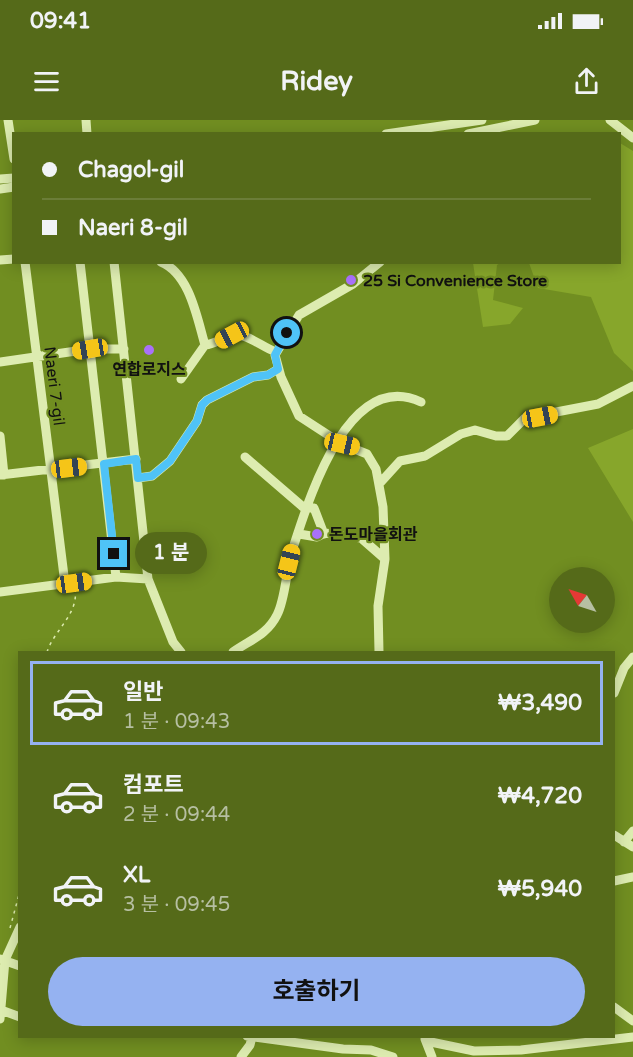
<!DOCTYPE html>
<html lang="ko">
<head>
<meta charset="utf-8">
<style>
  :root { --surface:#556a19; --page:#5b6f22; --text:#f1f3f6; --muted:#b6bfa2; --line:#6b7d38; --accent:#95b2f1 }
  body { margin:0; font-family:"Varela Round","Noto Sans KR",sans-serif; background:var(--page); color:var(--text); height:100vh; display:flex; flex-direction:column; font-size:22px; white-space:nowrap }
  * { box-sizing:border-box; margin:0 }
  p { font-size:20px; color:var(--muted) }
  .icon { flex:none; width:33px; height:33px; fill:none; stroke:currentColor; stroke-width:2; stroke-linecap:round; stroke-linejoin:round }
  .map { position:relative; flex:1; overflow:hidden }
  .panel { position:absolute; left:18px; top:531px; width:597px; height:387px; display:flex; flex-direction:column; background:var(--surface); border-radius:0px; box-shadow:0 3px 15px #0003 }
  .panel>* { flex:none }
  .banner { position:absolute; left:12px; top:12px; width:609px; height:132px; border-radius:0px; box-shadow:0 3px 15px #0003; display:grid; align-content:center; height:132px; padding:0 30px; background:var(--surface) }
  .needle { width:39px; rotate:309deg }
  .buttons { position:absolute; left:549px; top:447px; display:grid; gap:12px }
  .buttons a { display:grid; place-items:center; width:66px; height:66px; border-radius:50%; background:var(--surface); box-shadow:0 3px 15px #0003; font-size:30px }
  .end { position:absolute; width:27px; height:27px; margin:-14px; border:8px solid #4fc3f7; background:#111; box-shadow:0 0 0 3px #111 }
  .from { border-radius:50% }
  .bubble { position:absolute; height:42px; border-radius:21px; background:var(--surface); box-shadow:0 3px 15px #0003; font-size:20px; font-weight:700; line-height:42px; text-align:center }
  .car { position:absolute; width:18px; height:36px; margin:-18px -9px; border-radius:8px; box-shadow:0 0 4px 2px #0007; background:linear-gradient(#f5c518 24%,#345 0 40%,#f5c518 0 76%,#345 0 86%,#f5c518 0) }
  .banner b { display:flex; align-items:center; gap:21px; height:57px; font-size:22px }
  .banner b+b { border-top:2px solid var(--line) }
  .banner i { width:15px; height:15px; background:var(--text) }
  ul { padding:10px 0 0; list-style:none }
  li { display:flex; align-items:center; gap:18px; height:84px; margin:0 12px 9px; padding:0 18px; border:3px solid transparent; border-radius:0px }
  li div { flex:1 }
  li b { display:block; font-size:22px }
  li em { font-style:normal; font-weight:700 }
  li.current { border-color:var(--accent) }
  li>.icon { width:54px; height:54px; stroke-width:1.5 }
  .button { display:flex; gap:12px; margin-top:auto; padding:12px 30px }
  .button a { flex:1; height:69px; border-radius:36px; background:var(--accent); color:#111; font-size:24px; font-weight:700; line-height:69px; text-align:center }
  .status { display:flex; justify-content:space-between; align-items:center; height:42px; padding:0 30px; background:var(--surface); direction:ltr }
  .status svg { height:16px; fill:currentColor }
  header { display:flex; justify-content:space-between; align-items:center; height:78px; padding:0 30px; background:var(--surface); font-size:27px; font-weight:700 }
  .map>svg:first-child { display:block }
  .green { fill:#87a62b }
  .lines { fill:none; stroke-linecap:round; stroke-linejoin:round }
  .path { stroke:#ddecb0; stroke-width:1.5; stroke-dasharray:3 4.5; stroke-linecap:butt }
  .minor { stroke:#ddecb0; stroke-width:9 }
  .route { stroke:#4fc3f7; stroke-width:8 }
  .poi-dot { fill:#a971f9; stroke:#718e21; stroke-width:2 }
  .labels { text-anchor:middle; stroke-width:4.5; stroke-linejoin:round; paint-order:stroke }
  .poi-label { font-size:16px; font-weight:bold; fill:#111; stroke:#718e21; text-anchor:start }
  .street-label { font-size:16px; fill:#111; stroke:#718e21 }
</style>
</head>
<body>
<div class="status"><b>09:41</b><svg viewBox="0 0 49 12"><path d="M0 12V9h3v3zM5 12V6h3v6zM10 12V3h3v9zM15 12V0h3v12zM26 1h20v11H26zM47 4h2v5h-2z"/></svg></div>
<header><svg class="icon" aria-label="menu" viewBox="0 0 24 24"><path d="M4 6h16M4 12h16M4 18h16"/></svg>Ridey<svg class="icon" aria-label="share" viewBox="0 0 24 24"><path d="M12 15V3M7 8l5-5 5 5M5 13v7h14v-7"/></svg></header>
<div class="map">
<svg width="633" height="937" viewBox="0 0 633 937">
  <rect width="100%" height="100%" fill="#718e21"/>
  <path class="green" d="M620 23 633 31V251L614 233 591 177 538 168 529 143 620 142Z
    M473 143H500L497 145 493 180 523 188 510 204 483 207Z
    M633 309V402L588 328Z"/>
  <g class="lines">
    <path class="path" d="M47 532C54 510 79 494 75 469
      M10 808 20 771"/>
    <path class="minor" d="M8 0 14 39
      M86 0 87 14
      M610 0 633 18
      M386 14 482 0
      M468 14 535 0
      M0 59 14 58
      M0 69 14 67
      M0 140 14 139
      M25 142 65 464
      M80 142 116 457
      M114 142 148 459 173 522 181 532
      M161 142C190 154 197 198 205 225L181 259
      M205 225C215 224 222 218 232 215 246 212 263 228 276 232
      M0 242 90 229H124
      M0 316 4 355
      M245 337 303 387 314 388 324 414
      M0 355 136 339
      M138 358 152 356 170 341 197 301 202 285 207 280 253 257 268 255 278 249
      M380 363 400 341 425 336 461 314 475 310 496 316H507L525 298 598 284 633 266
      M299 414 317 417 325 413 361 418 385 439
      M0 472 116 457 148 459
      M233 532C250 520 267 515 277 495 286 478 286 448 293 428 309 379 348 248 421 282
      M379 532 378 486 385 439 383 387 376 349 367 334 342 324 299 296 281 257 275 235 299 195 353 164 380 142
      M614 573 624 548 633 537
      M614 715 633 727
      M624 722 633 711
      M614 761 633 757
      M0 839 20 846
      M614 887 633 901
      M1 890 20 897
      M0 899 5 840 20 807
      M247 916 343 929 371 930 393 937
      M425 919 432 937
      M426 921 474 931 521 930 633 917
      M241 937 250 925 252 917"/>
  </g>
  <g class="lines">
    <path class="route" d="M114 434 104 344 136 339 138 358 152 356 170 341 197 301 202 285 207 280 253 257 268 255 278 249 275 235 287 213"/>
  </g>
  <g class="poi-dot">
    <circle cx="351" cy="160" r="6"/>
    <circle cx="149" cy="230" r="6"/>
    <circle cx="317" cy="414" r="6"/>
  </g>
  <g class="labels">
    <g class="poi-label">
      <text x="363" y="166">25 Si Convenience Store</text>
      <text x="149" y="255" text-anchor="middle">연합로지스</text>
      <text x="329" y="420">돈도마을회관</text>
    </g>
    <g class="street-label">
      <text transform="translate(55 266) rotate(83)" y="6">Naeri 7-gil</text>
    </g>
  </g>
</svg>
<div class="buttons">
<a><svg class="needle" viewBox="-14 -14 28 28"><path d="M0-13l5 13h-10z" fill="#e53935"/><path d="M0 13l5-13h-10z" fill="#b6bfa2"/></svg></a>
</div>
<i class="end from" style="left:287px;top:213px"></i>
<i class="end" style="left:114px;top:434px"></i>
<div class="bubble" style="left:135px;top:412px;width:72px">1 분</div>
<i class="car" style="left:232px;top:215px;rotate:242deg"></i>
<i class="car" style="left:90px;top:229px;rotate:261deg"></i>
<i class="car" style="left:540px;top:297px;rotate:79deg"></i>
<i class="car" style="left:342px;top:324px;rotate:103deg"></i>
<i class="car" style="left:69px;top:348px;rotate:83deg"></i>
<i class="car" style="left:289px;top:442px;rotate:14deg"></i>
<i class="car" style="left:74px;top:463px;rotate:82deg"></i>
<div class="banner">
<b><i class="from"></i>Chagol-gil</b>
<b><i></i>Naeri 8-gil</b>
</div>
<section class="panel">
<ul>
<li class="current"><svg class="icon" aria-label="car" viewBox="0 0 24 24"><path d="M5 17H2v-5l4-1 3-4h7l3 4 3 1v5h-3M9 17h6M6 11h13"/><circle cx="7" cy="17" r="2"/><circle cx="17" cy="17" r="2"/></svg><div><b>일반</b><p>1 분 · 09:43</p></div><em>₩3,490</em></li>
<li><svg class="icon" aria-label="car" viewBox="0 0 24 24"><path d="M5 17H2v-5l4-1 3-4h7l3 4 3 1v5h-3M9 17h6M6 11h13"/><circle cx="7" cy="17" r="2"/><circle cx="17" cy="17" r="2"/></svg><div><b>컴포트</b><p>2 분 · 09:44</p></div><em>₩4,720</em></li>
<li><svg class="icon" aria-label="car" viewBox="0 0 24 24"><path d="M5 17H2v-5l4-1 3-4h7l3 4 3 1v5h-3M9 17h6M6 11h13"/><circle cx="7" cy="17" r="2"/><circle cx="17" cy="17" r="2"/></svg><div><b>XL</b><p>3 분 · 09:45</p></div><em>₩5,940</em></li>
</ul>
<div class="button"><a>호출하기</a></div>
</section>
</div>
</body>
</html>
